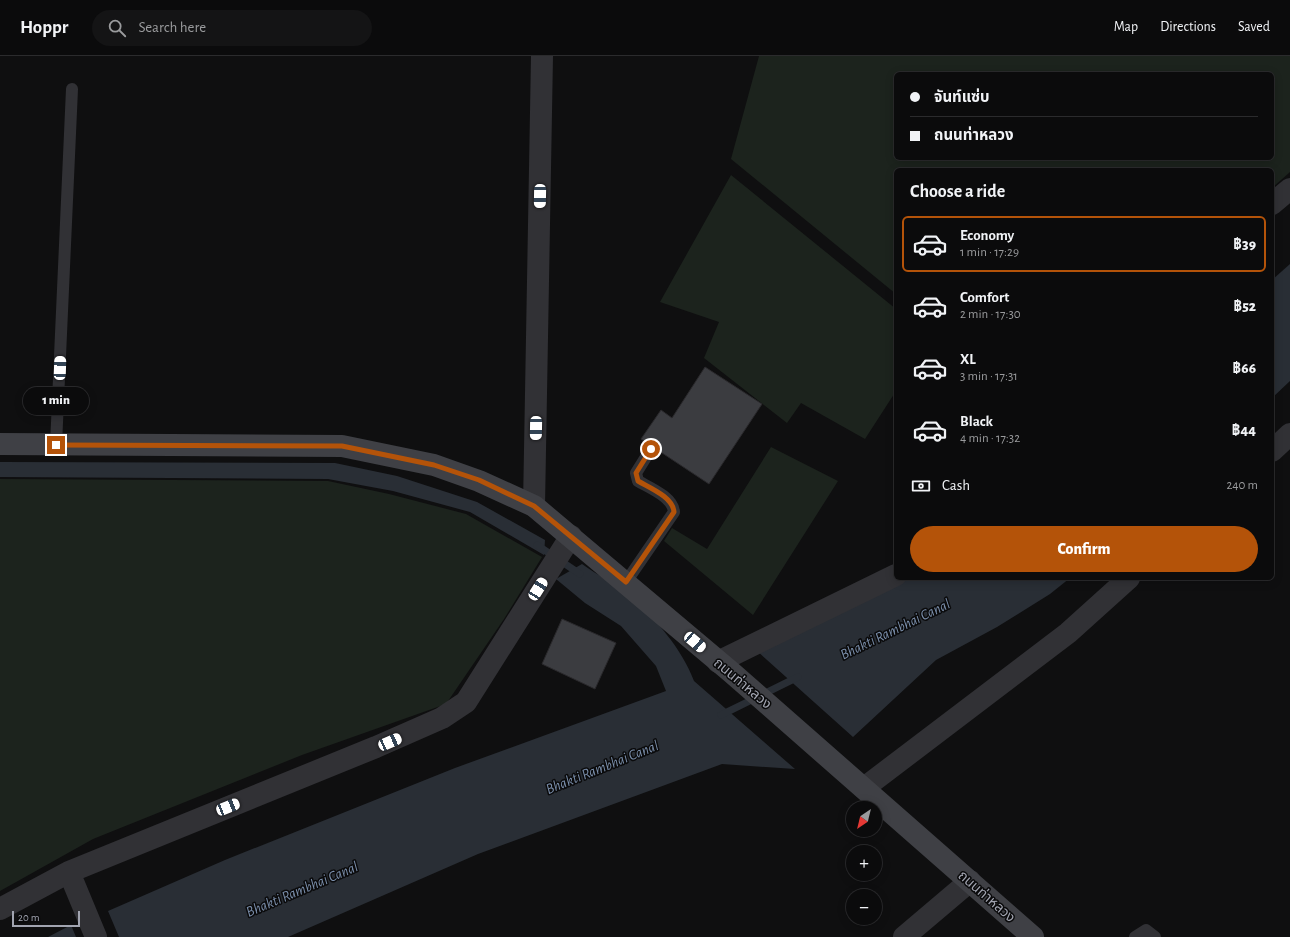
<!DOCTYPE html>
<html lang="en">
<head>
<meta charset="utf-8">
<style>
  :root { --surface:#0b0b0c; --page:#141415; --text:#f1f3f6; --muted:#9a9b9d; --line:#2b2b2d; --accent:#b45309 }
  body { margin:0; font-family:"Alegreya Sans","Noto Sans Thai",sans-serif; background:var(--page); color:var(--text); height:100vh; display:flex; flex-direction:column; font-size:15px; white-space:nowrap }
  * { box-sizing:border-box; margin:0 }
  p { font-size:13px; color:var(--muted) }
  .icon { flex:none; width:22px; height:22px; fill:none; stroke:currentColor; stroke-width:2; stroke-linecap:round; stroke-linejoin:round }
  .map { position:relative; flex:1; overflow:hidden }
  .side { position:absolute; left:894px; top:112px; width:380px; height:412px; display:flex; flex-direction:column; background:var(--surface); border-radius:6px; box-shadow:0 2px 10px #0003,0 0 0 1px var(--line) }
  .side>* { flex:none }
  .guide { position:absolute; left:894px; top:16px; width:380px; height:88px; border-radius:6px; box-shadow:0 2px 10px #0003,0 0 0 1px var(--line); display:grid; align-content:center; height:88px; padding:0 16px; background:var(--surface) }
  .needle { width:26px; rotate:215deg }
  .fabs { position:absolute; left:846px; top:745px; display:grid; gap:8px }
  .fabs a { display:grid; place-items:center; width:36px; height:36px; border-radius:50%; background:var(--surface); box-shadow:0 2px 10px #0003,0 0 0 1px var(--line); font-size:20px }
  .scale { position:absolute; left:12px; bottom:10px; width:68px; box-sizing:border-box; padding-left:4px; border:2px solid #a1a4b0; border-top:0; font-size:11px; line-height:14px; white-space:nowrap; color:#a1a4b0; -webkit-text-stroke:3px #0a0a0b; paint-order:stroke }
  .end { position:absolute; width:18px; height:18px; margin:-9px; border:5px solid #b45309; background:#fff; box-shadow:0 0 0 2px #fff }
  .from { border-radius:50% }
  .bubble { position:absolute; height:28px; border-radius:14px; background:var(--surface); box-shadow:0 2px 10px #0003,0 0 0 1px var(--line); font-size:13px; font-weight:800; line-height:28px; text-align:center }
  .car { position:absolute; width:12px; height:24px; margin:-12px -6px; border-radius:5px; box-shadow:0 0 3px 1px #0007; background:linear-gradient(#fff 24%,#345 0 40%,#fff 0 76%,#345 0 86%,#fff 0) }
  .guide b { display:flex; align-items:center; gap:14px; height:38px; font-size:15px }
  .guide b+b { border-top:1px solid var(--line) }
  .guide i { width:10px; height:10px; background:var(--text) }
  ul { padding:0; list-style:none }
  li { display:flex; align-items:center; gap:12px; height:56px; margin:0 8px 6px; padding:0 8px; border:2px solid transparent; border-radius:6px }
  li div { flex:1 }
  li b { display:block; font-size:15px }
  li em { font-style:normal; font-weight:800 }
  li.current { border-color:var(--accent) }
  li>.icon { width:36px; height:36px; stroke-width:1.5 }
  h2 { padding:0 16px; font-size:18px; line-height:48px }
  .pay { display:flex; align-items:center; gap:10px; height:44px; padding:0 16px; font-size:15px }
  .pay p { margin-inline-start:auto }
  .cta { display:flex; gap:8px; margin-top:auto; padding:8px 16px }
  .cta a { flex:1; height:46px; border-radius:24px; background:var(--accent); color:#fff; font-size:16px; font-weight:800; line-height:46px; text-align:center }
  header { display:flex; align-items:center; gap:24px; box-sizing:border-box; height:56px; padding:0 20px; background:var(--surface); border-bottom:1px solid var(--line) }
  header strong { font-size:19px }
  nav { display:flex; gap:22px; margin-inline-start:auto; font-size:14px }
  .search { width:280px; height:36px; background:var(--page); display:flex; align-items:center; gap:10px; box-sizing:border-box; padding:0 14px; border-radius:22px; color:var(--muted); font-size:15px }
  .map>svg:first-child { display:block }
  .green { fill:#1c231d; fill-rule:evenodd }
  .water { fill:#292e35 }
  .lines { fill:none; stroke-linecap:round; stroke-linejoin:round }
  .stream { stroke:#292e35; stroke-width:7 }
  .building { fill:#3b3c40; stroke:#2a292c }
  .service { stroke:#313135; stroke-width:12 }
  .minor { stroke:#313135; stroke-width:22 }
  .tertiary { stroke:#313135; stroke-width:22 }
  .secondary { stroke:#3f4045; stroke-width:22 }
  .route { stroke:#b45309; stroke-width:5 }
  .labels { text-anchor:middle; stroke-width:3; stroke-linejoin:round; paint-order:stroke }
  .street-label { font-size:14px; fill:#a1a4b0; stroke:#0a0a0b }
  .water-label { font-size:15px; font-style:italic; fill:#7a8eaa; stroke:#0a0a0b }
</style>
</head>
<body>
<header>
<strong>Hoppr</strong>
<div class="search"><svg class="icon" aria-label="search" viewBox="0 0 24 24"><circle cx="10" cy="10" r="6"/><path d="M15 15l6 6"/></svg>Search here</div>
<nav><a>Map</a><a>Directions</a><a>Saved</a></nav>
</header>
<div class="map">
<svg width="1290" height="881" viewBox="0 0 1290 881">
  <rect width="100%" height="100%" fill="#0f0f10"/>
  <path class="green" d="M759 0H1290V116L1272 132V114H896V238L731 103ZM896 18H1272V102H896Z
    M731 119 896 253V335L865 383 801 347 787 367 704 302 719 266 660 246Z
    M771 391 838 425 753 559 664 485 672 472 707 493Z
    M0 423 328 425 389 438 466 458 542 501 504 563 446 648 302 699 93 783 0 835Z"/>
  <path class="water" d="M1290 208V325L1272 342V224Z
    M0 406 335 407 397 420 477 446 545 484 544 499 470 456 393 435 328 423 0 421Z
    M582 508C597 519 616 528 630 540 656 563 682 593 694 625L795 713 722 708 478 798 288 881H119L108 855 225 804 455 712 666 635 656 610 621 570 585 547 556 523Z
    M905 522H1070L1050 538 997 571 936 604 853 681 756 594Z
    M71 869 76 881H48Z"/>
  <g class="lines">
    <path class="stream" d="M537 489 580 518
      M721 659 798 621"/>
  </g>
  <path class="building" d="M705 311 762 348 709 428 641 383 661 354 672 362Z
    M562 563 616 587 595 633 542 608Z"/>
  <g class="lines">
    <path class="service" d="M56 389 72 33
      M626 526 674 456C673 441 650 432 638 425L636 417 651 393
      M1135 881 1146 874 1155 881"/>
    <path class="minor" d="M1272 148 1290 133
      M1272 395 1290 378
      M718 606 896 519
      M864 732 1068 577 1129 522
      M69 816 96 881
      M0 853 69 816 376 691 442 662 466 646 571 480
      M904 881 970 825"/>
    <path class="tertiary" d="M534 450 542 0"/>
    <path class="secondary" d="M0 388 342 390 434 409 479 425 534 450 731 616 1033 881"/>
  </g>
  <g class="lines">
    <path class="route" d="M56 389 342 390 434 409 479 424 534 450 626 526 674 456C673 441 650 432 638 425L636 417 651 393"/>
  </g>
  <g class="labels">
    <g class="street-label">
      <text transform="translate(743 627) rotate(40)" y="5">ถนนท่าหลวง</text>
      <text transform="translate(987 840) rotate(41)" y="5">ถนนท่าหลวง</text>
    </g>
    <g class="water-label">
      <text transform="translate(895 573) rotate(-26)" y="5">Bhakti Rambhai Canal</text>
      <text transform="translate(602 711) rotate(-22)" y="5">Bhakti Rambhai Canal</text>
      <text transform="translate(302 833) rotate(-23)" y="5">Bhakti Rambhai Canal</text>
    </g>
  </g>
</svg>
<div class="fabs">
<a><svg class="needle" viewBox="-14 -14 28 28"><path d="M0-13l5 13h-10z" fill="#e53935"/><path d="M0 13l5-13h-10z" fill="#9a9b9d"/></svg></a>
<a>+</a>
<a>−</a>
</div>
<div class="scale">20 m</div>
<i class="end from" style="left:651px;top:393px"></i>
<i class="end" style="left:56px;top:389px"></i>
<div class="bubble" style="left:23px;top:331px;width:66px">1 min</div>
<i class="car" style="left:540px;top:140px;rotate:181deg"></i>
<i class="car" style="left:60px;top:312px;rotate:2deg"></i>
<i class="car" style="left:536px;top:372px;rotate:181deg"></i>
<i class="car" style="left:538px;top:533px;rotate:32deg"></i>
<i class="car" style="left:695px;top:586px;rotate:131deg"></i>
<i class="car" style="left:390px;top:686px;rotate:66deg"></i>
<i class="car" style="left:228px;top:751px;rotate:68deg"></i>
<div class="guide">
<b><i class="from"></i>จันท์แซ่บ</b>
<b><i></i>ถนนท่าหลวง</b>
</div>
<section class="side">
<h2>Choose a ride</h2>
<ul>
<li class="current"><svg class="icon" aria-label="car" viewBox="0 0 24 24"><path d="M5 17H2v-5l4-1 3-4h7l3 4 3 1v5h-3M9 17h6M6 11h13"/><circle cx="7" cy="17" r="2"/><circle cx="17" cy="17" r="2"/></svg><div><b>Economy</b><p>1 min · 17:29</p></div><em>฿39</em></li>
<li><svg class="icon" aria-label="car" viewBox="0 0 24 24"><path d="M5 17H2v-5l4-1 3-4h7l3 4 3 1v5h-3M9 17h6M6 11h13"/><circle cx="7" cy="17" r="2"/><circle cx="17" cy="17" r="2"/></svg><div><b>Comfort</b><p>2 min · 17:30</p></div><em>฿52</em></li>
<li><svg class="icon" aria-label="car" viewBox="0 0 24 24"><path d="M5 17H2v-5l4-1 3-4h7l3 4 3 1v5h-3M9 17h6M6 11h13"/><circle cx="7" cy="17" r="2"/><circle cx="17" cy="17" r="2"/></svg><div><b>XL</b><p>3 min · 17:31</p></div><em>฿66</em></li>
<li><svg class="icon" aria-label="car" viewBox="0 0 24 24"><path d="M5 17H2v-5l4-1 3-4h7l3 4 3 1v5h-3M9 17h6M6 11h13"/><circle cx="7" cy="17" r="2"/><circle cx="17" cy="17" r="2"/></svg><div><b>Black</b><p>4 min · 17:32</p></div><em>฿44</em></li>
</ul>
<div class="pay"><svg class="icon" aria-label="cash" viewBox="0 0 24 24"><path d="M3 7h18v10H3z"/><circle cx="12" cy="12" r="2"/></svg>Cash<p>240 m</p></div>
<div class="cta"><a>Confirm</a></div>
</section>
</div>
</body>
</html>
